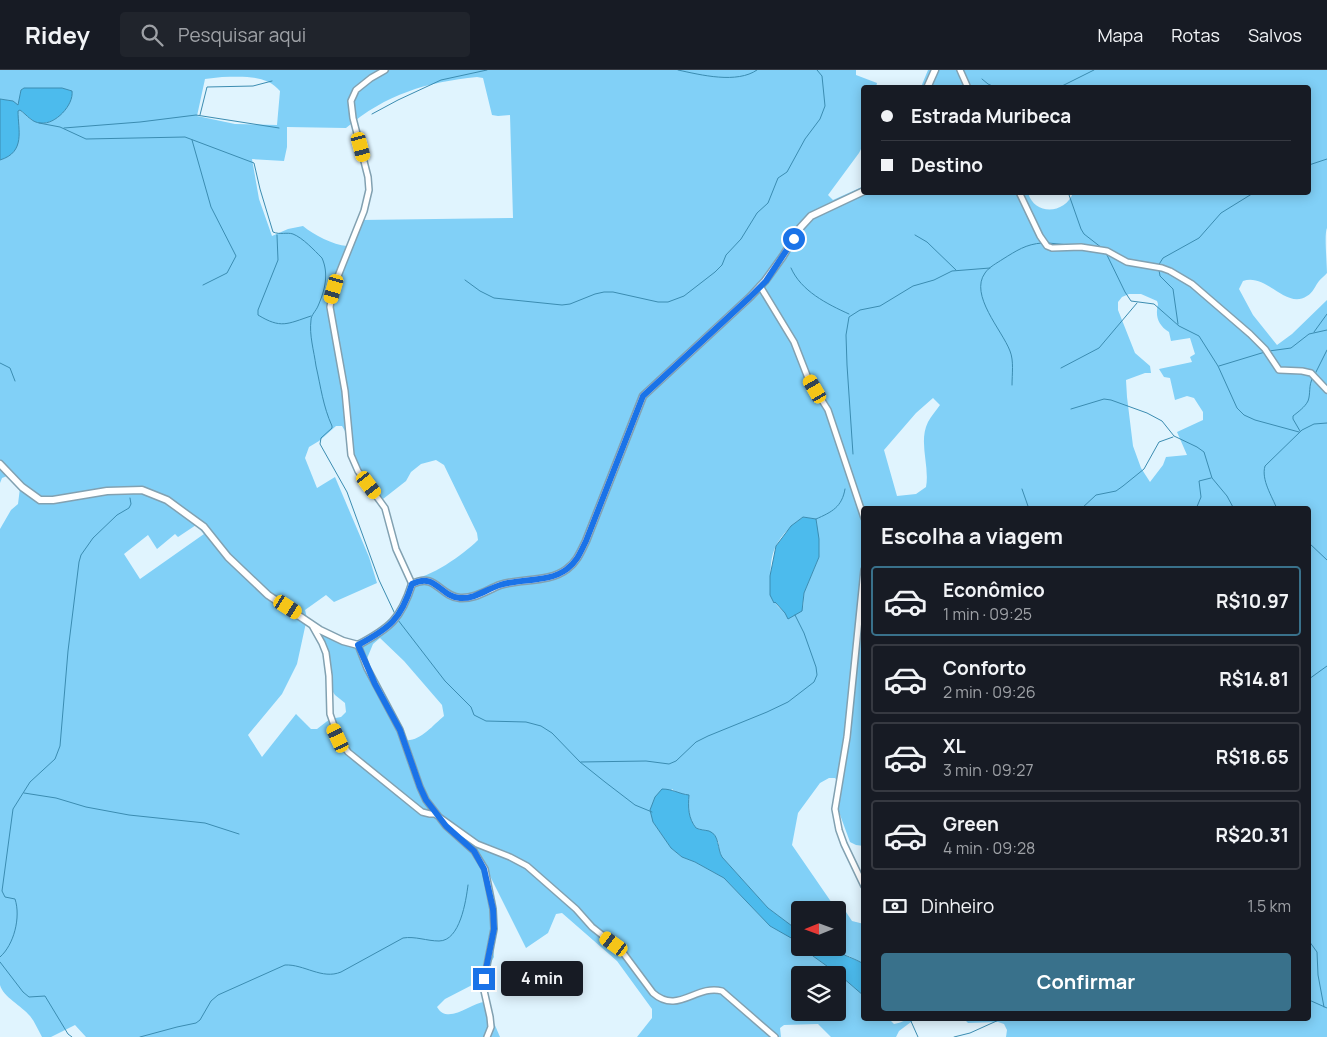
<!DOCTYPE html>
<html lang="pt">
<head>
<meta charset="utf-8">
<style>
  :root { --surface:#171b24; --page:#20242c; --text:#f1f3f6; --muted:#9ea1a6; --line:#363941; --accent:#39718b }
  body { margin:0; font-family:Manrope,sans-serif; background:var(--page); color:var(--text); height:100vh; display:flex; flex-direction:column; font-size:19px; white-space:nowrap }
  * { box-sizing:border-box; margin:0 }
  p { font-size:16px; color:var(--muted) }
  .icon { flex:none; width:28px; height:28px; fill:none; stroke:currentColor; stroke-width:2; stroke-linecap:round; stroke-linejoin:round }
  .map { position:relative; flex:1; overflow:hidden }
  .panel { position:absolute; left:861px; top:436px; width:450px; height:515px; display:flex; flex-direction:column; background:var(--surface); border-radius:5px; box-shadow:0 2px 12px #0003 }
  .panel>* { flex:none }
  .top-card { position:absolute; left:861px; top:15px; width:450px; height:110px; border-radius:5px; box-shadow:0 2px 12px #0003; display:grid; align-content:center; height:110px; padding:0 20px; background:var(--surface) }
  .needle { width:32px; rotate:269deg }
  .fabs { position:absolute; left:791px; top:831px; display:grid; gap:10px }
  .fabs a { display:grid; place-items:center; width:55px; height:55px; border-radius:5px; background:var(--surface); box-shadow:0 2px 12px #0003; font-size:25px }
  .end { position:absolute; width:22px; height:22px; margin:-11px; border:6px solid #1a73e8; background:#fff; box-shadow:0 0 0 2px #fff }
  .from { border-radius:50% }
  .bubble { position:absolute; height:35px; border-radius:5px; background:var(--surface); box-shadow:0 2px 12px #0003; font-size:16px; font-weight:700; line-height:35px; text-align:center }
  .car { position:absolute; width:15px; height:30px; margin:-15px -8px; border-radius:6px; box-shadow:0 0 4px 1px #0007; background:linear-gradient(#f5c518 24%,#345 0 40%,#f5c518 0 76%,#345 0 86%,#f5c518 0) }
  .top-card b { display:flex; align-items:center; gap:18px; height:48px; font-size:19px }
  .top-card b+b { border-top:1px solid var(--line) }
  .top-card i { width:12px; height:12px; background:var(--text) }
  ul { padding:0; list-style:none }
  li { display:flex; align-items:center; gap:15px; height:70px; margin:0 10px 8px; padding:0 10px; border:2px solid var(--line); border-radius:5px }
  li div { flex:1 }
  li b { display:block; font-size:19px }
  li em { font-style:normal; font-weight:700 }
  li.active { border-color:var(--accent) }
  li>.icon { width:45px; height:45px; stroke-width:1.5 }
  h2 { padding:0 20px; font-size:22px; line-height:60px }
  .pay { display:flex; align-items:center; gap:12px; height:55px; padding:0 20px; font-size:19px }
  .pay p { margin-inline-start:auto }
  .cta { display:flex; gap:10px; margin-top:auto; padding:10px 20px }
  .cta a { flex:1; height:58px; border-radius:5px; background:var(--accent); color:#fff; font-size:20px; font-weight:700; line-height:58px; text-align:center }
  header { display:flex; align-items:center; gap:30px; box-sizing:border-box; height:70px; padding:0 25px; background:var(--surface); border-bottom:1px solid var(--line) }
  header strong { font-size:24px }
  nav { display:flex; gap:28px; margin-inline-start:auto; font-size:18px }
  .search { width:350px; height:45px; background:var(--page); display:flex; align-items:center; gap:12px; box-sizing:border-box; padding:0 18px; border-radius:5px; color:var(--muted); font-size:19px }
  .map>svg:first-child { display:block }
  .green { fill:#81d0f7; fill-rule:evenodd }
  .water { fill:#4cbbed; stroke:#3b8cb1 }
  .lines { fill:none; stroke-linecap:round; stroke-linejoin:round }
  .stream { stroke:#3b8cb1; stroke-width:1 }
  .minor-casing { stroke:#82a1b1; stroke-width:8 }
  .tertiary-casing { stroke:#82a1b1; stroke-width:9 }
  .minor { stroke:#fff; stroke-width:5 }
  .tertiary { stroke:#fff; stroke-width:6 }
  .route { stroke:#1a73e8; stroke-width:6 }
</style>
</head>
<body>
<header>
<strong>Ridey</strong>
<div class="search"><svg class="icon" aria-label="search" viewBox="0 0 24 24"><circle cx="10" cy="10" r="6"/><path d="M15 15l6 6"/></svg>Pesquisar aqui</div>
<nav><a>Mapa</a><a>Rotas</a><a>Salvos</a></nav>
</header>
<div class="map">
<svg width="1327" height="967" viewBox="0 0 1327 967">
  <rect width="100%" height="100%" fill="#e0f4fe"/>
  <path class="green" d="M0 0H856V5L877 13 876 17 864 18V73L859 83 828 125 833 130 864 116V122L1028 123C1035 146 1065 144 1073 123L1309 122V18L921 17 928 0H1327V158C1324 164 1327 193 1327 203 1325 206 1321 208 1319 211 1315 216 1313 223 1307 226 1286 240 1267 203 1243 211L1239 219 1253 245 1277 275 1292 264 1327 230V967H1006L1007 960 1004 954 998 952 968 953 964 949H1309V439H864V776L856 775 850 772 839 742 838 712 835 708H829L820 713 798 743 792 775 834 836 846 842 852 851 864 854V894L849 886 825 881 820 878H838V840H800V862L768 838 722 787C718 781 720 776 718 771 714 762 704 761 696 758 688 748 688 737 689 725L679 724 672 719 653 752 671 778 682 787 695 792 724 808 770 856 797 870 800 873V878H804L813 886 842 907 864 926V949H889L894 954C904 952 905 949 915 949L899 961 896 967H831L818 954 784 955 780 958 781 967H637L652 948V939L617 891 562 843 556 844 548 863 526 878 489 804 496 854 493 877 494 887 487 900 476 913 445 929 437 937C448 956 471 932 485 932L500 967H86L75 955 51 967H42C38 960 35 952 30 946 22 936 3 927 0 915V459L11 440 18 434 20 418 7 406 2 408 0 413V90L3 89 18 47V41L20 40 31 50 42 54 52 51 67 37 72 21 62 18H24L21 20 19 33 16 35 13 31 0 29ZM222 7C242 7 266 4 280 21L277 55 235 54 197 46 205 9ZM477 7 483 8 492 45 498 46 510 45 513 148 361 150 356 169 347 176C333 175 314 165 303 156L288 159 272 166 259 129 252 89 284 91 287 77V57L346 58C386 24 427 12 477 7ZM1129 224H1141L1157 231 1158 234C1155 246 1158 255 1169 262L1171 271 1190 268 1195 284 1190 287 1192 292 1159 299 1164 307 1170 308 1175 330 1187 326 1194 328 1203 342V350L1177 362 1187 385 1166 387 1163 395 1150 412 1141 398 1133 376 1127 327 1126 310 1145 303H1151L1150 296 1135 283 1118 240V232L1122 227ZM933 328 940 335C936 341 931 346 928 352 918 372 930 396 926 417L916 424 897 426 884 380 916 343ZM336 356H342C350 367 348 379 352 392 356 405 373 420 383 429L406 411 411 402 421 394 436 390 444 395 477 463 478 470C463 485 430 508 409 510L408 526 383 559 355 573 318 557 326 576 332 601 331 619 335 625 345 633 346 642 341 647 330 649 317 659H311L296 644 262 687 248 665 282 624 297 594 307 548 305 540 326 525 334 532 377 513 369 487 335 407 317 418 305 388 309 377 319 371ZM803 447 816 449 819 487 804 523 803 537 785 543C781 539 776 536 775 531 770 515 768 491 776 476 781 465 793 454 803 447ZM196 455 204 464 140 509 124 484 148 465 157 479 175 464 178 467ZM380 568 404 591 442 635 444 646C433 655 420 672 405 670L392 639 366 591 373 574ZM800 905H838V942H800Z"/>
  <path class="water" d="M24 18H62L72 21C74 35 55 55 41 53 32 53 27 45 20 40L18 41C18 60 26 82 0 90V29L13 31 18 35 21 20Z
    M803 447 816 449 819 469V487L804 523 802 541 788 549 785 543 775 532 774 533 770 525V506L776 476 791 456Z
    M662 719C673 719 679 724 689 725 688 737 688 748 696 758 700 760 705 760 709 761 720 765 717 779 722 787L768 838 800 862V873L770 856 724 808 695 792 682 787 671 778 653 752 650 740 655 727Z
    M804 878C824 877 846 884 864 894V926L842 907 813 886Z"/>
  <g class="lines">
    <path class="stream" d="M678 0C701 5 737 14 757 0
      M982 9 988 14 997 18
      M1058 18 1094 0
      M372 44 398 30 441 10 487 0
      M200 45 207 17 253 16 272 11
      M39 53 60 57 86 69 185 67 254 93 260 119 273 162C280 165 287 162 293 164 303 168 314 180 322 188 329 204 325 220 318 236 316 241 311 245 311 250 309 265 314 281 316 296 321 318 323 336 332 356V358L321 368 320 374 347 422 379 510 395 544
      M64 58 140 52 196 45 279 58
      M192 70 211 137 236 186 227 203 203 215
      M1309 95 1327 89
      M1068 122 1081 159 1084 164 1102 178
      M277 165 278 190 258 240V245C281 259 287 254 311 246
      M915 165 927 172 956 200
      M1048 173 1069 175
      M1106 183 1125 222 1131 231 1154 234 1179 256 1199 266 1218 296 1237 338 1244 345 1255 350 1299 362
      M1158 196 1163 188 1199 168 1221 143 1255 122
      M791 198C801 221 827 234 849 244
      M1159 200 1160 206 1173 219 1178 254
      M465 210 480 221 494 228 562 235 570 234 595 224 604 222H613L658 232H668L684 226 715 202 722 195 726 185 741 169 757 143 768 133 778 108 787 102 805 69 820 49 825 36 822 6 817 0
      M1314 262 1327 244
      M1269 281 1291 278 1309 264 1327 260
      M0 293 10 298 15 311
      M1219 296 1265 282
      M1061 298 1099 278 1137 233
      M1315 304 1327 280
      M1012 315C1012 304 1014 291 1010 281 1002 260 969 225 985 203 989 197 997 193 1003 189 1016 181 1026 174 1042 173
      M1071 339 1104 329 1111 330 1147 343 1162 351 1174 366 1197 377 1204 382 1212 408 1227 426 1234 439
      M1300 361 1293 349V346C1298 342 1305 337 1308 331 1311 323 1308 316 1313 307
      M853 384 847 295 846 265 849 247 860 240 880 236 913 216 934 210 952 201 990 198
      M1022 419 1029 439
      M1081 439 1096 425 1116 421 1123 416 1144 399 1159 372 1173 367
      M1196 439 1201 427 1199 411 1211 408
      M1277 439C1272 426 1261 410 1265 396L1302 360 1314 354 1327 353
      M816 449C832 442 842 437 845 419
      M1309 473 1327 490
      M398 550 445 611 471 637 474 645 486 651 526 652 541 656 552 663 580 692 605 712 635 735 652 742
      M1309 609 1327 596
      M581 692 646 691 669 694 676 691 696 672 708 666 767 642 788 632 814 612 817 605 816 597 804 563 795 545
      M24 723 56 728 86 737 129 745 205 753 239 764
      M1309 871 1317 882 1318 905 1324 937
      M0 887C14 875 21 847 15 829L5 827 2 821 13 739 30 712 55 689 60 676 68 581 79 492 81 485 93 468 117 445 129 438 131 434 130 428
      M0 892 23 922 29 927 45 926 68 964 72 967
      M1309 930 1327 938
      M910 949 918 967
      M140 967 177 957 196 953 200 950 211 931 218 925 285 895C304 894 322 910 341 902L403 868C415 866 427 871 439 871 460 871 466 831 468 815
      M954 967 970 963 1001 949"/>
    <defs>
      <path id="minor" d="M385 0 371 8 356 20 351 31 353 48 368 107 369 120 364 141 342 196 333 219 330 237 345 321 351 385 358 401 385 438 396 479 412 514
        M960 0 968 18
        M1019 122 1040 166 1047 176 1052 178 1081 177 1107 181 1127 192 1162 198 1170 201 1192 214 1250 264 1265 279 1279 300 1302 301 1311 303 1327 320
        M760 216 794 272 808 308 828 340 864 448
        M864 500 847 667 835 739 839 760 844 774 864 816
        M313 557 322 573 326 583 329 606 330 644 338 667 348 682 422 742 430 744H435L477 774 510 787 527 796 576 839 592 857 621 880 653 923C678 945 696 914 722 921L775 967
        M358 575 367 598 400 660 420 717 426 730 446 756 474 781 485 799 493 839 494 859 483 916 490 947 491 957 487 967"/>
      <path id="tertiary" d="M927 18 935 0
        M0 394 22 417 40 430H53L107 421 142 420 167 430 204 457 228 487 268 525 320 560 343 571 358 575C390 558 401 549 412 514 436 502 439 526 460 528 475 529 487 520 500 515 521 508 549 513 567 499 577 492 581 481 586 471L643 326 750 227 765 211 783 186 800 158 811 146 864 121"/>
    </defs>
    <use href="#minor" class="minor-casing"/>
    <use href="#tertiary" class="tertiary-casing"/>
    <use href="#minor" class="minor"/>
    <use href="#tertiary" class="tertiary"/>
  </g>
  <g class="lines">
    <path class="route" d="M484 909 494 859 493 839 484 799 474 781 446 756 426 730 420 717 400 660 375 614 358 575C390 558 401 549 412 514 436 502 439 526 460 528 475 529 487 519 500 515 521 508 549 513 567 499 577 492 581 481 586 471L643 326 750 227 766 211 794 169"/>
  </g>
</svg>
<div class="fabs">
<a><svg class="needle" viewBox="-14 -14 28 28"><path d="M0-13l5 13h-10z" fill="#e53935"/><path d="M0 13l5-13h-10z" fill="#9ea1a6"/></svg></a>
<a><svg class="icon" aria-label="layers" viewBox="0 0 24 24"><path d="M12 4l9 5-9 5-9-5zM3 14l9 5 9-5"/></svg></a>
</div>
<i class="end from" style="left:794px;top:169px"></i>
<i class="end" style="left:484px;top:909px"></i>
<div class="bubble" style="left:501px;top:891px;width:82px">4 min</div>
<i class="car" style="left:361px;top:77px;rotate:165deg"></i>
<i class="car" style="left:334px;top:219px;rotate:196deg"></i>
<i class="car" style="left:815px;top:319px;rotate:330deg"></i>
<i class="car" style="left:369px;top:415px;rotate:143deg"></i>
<i class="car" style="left:288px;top:537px;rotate:123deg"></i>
<i class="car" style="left:338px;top:668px;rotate:335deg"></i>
<i class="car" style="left:614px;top:874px;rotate:306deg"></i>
<div class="top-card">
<b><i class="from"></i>Estrada Muribeca</b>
<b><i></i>Destino</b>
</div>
<section class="panel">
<h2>Escolha a viagem</h2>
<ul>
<li class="active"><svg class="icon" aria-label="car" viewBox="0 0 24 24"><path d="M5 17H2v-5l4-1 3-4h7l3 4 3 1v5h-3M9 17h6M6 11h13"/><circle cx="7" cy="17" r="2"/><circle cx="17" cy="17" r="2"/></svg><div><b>Econômico</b><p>1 min · 09:25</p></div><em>R$10.97</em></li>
<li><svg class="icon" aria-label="car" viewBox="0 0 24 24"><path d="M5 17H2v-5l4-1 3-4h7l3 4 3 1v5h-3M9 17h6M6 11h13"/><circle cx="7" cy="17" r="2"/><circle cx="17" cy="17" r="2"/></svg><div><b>Conforto</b><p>2 min · 09:26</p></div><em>R$14.81</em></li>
<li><svg class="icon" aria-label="car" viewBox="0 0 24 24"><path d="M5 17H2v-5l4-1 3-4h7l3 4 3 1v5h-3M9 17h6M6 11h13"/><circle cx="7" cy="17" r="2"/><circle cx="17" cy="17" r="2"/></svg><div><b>XL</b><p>3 min · 09:27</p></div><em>R$18.65</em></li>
<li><svg class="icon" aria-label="car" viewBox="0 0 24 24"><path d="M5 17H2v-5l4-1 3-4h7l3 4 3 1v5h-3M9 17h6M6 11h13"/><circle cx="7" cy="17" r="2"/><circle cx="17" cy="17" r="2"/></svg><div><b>Green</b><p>4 min · 09:28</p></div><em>R$20.31</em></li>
</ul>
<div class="pay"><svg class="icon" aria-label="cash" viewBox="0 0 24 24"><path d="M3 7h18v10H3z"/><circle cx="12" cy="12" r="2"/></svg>Dinheiro<p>1.5 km</p></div>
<div class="cta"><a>Confirmar</a></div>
</section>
</div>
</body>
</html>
